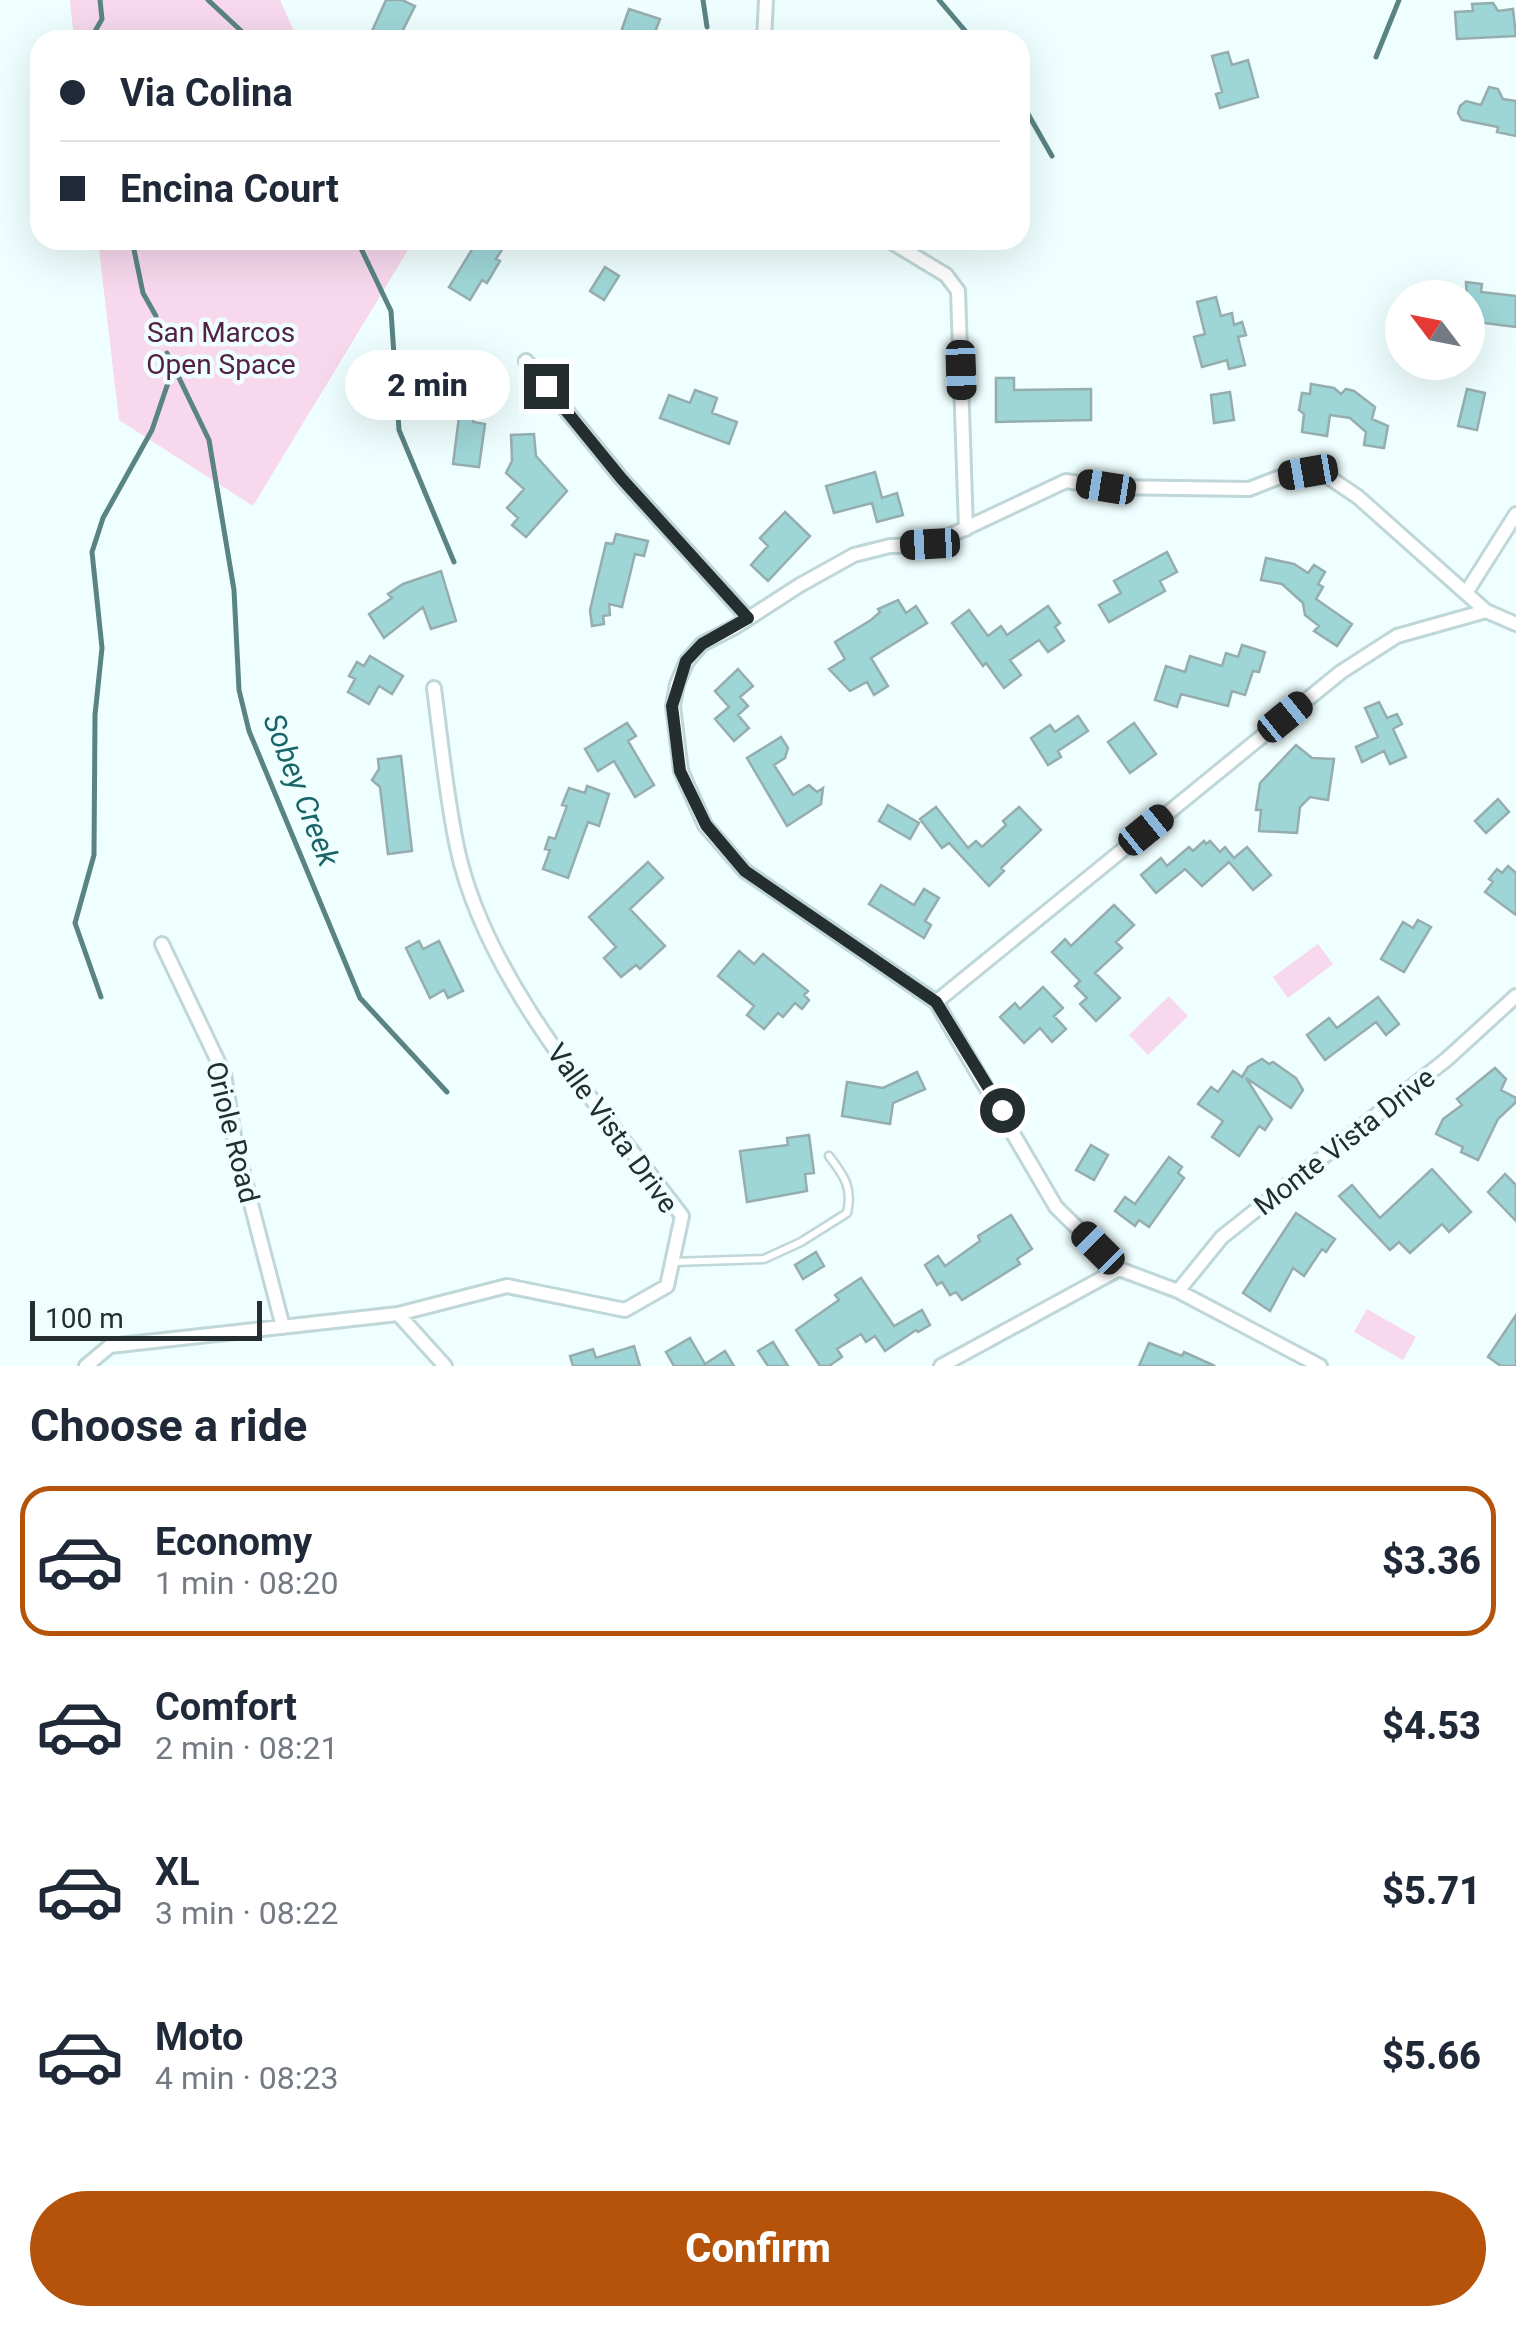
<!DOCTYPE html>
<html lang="en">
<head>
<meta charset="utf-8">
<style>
  :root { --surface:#fff; --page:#f6f6f7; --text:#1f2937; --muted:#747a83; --line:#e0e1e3; --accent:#b45309 }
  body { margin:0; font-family:Roboto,sans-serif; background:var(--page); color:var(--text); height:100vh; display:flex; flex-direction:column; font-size:38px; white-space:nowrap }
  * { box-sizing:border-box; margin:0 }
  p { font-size:32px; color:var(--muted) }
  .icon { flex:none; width:55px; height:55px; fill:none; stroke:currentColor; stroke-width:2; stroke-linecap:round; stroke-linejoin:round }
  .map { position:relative; height:1366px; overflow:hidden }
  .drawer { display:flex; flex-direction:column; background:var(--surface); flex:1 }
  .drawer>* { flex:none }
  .hud { position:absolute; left:30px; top:30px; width:1000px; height:220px; border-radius:30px; box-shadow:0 10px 40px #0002; display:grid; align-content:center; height:220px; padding:0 30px; background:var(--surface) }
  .needle { width:65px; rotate:302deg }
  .buttons { position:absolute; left:1385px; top:280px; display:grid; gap:20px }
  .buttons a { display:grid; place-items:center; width:100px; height:100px; border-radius:50%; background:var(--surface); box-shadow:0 10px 40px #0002; font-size:50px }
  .scale { position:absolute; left:30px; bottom:25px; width:232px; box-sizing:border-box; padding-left:10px; border:5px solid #252e2f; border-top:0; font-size:28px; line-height:35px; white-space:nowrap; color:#252e2f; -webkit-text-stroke:8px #effefe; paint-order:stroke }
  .end { position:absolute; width:45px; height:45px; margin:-22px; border:12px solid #252e2f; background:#fff; box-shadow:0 0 0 5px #fff }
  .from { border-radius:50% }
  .bubble { position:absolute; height:70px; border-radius:35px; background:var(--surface); box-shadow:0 10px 40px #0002; font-size:32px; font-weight:800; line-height:70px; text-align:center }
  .car { position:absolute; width:30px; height:60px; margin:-30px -15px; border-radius:12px; box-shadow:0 0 8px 2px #0007; background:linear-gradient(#222 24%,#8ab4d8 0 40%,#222 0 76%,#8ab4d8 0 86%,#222 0) }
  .hud b { display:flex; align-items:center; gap:35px; height:95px; font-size:38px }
  .hud b+b { border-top:2px solid var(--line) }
  .hud i { width:25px; height:25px; background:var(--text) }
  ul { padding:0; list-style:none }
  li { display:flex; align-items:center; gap:30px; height:150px; margin:0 20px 15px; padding:0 10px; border:5px solid transparent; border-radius:30px }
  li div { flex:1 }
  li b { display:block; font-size:38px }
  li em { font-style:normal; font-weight:800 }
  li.selected { border-color:var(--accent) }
  li>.icon { width:90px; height:90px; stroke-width:1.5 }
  h2 { padding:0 30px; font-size:45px; line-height:120px }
  .action { display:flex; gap:20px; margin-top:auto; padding:20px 30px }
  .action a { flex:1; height:115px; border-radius:60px; background:var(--accent); color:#fff; font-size:40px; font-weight:800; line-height:115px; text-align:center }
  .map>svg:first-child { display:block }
  .green { fill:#f7d8ec }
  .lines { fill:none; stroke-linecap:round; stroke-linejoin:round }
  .stream { stroke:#5a8384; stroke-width:5 }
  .building { fill:#9ed6d8; stroke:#96adae; stroke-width:2.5 }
  .lane-casing { stroke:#bfd7d8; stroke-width:11 }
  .street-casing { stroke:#bfd7d8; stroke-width:18 }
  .lane { stroke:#fff; stroke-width:6 }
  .street { stroke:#fff; stroke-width:12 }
  .route { stroke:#252e2f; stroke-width:12 }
  .labels { text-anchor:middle; stroke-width:9; stroke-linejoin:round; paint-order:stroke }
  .park-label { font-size:28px; fill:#522145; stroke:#effefe }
  .street-label { font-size:28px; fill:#252e2f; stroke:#effefe }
  .water-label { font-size:30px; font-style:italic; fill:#186467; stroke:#effefe }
</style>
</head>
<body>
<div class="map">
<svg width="1516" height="1366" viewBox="0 0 1516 1366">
  <rect width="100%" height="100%" fill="#effefe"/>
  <path class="green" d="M70 0H280L298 40H74Z
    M98 240H414L253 506 119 420Z
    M1318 944 1333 964 1288 998 1273 977Z
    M1169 996 1188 1016 1148 1055 1129 1035Z
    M1367 1309 1416 1337 1403 1360 1354 1332Z"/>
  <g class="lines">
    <path class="stream" d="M208 0 251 40
      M703 0 707 27
      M939 0 973 40
      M90 40 102 19 100 0
      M1376 57 1399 0
      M1020 100 1052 156
      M132 240 143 293 156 316
      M357 240 391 311 399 430 454 562
      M167 353 209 440 234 590 239 690 249 731 360 998 447 1092
      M101 997 75 923 94 855 95 715 102 648 92 552 103 518 152 430 169 380 167 361"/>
  </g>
  <path class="building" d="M386 0H402L415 6 398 40H368Z
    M1493 3 1498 11 1513 9 1516 36 1457 39 1455 12 1473 11 1472 4Z
    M629 9 660 19 652 40H627L622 29Z
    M1228 52 1232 65 1248 60 1258 97 1220 108 1216 94 1222 92 1212 56Z
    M1489 87 1498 89 1503 99 1516 101V136L1497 132 1498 127 1462 120 1458 113 1460 106 1466 101 1481 105Z
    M487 240 503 248 496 259 500 261 487 283 482 280 470 300 449 287 476 243 483 247Z
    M605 267 619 276 604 300 590 291Z
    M1466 282 1482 284 1481 292 1516 296V327L1468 321Z
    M1216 297 1221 316 1232 313 1234 325 1242 322 1246 335 1238 337 1245 365 1229 369 1227 360 1202 367 1194 337 1205 334 1197 302Z
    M996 378H1014V390L1091 389V420L996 422Z
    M1311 384 1334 388 1341 394 1346 389 1354 391 1375 407 1372 419 1388 426 1384 448 1364 445 1366 432 1350 418 1330 415 1327 436 1302 432 1304 414 1299 410 1302 393 1310 394Z
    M1467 389 1485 393 1477 430 1458 426Z
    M695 390 717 398 712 413 737 422 729 444 660 418 669 395 690 403Z
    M1230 392 1234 420 1214 423 1211 395Z
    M460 409 475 411 473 422 485 424 479 467 453 464Z
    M534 434 536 456 567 491 526 537 512 525 518 518 507 508 524 489 506 473 512 461 511 435Z
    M875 472 882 498 897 493 903 515 877 522 872 503 834 513 826 486Z
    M785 512 810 536 768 581 751 565 768 546 760 538Z
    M616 534 648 541 644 556 635 554 622 607 609 604 610 615 603 616 604 624 592 626 590 610 606 543 613 544Z
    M1167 552 1177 572 1160 581 1165 591 1109 622 1099 605 1121 593 1114 581Z
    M1266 558 1294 564 1308 573 1314 565 1325 572 1318 584 1323 587 1316 599 1352 624 1337 646 1314 631 1319 626 1305 615 1303 603 1282 584 1261 580Z
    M441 571 456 621 431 629 423 607 384 638 369 614 392 598 388 594 403 584Z
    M898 600 906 613 916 606 927 623 871 658 888 686 874 695 867 682 850 691 829 669 845 659 835 642 871 620 880 612 878 609Z
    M1048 606 1060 623 1055 627 1064 641 1048 652 1039 640 1010 660 1021 675 1004 688 986 663 983 666 952 623 969 610 988 636 1001 626 1007 635Z
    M1242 645 1265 652 1259 672 1253 671 1245 695 1232 691 1228 706 1181 694 1177 707 1155 700 1166 666 1185 672 1190 656 1222 666 1226 653 1238 657Z
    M370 656 403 676 392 694 379 686 369 704 348 692 355 679 349 676 357 662 364 666Z
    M738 669 753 686 740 697 748 706 738 715 749 728 734 741 715 719 729 707 715 691Z
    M1379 702 1387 718 1397 714 1402 724 1393 729 1406 757 1390 764 1384 751 1362 762 1356 747 1378 737 1365 708Z
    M1078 716 1088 731 1058 751 1061 757 1048 765 1031 738 1050 725 1055 732Z
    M627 723 636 736 628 741 654 785 635 797 614 761 598 771 585 749Z
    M1134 723 1156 754 1130 773 1108 742Z
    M781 737 788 748 785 758 774 765 793 795 809 785 817 792 823 788 821 804 787 826 747 758Z
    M1296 745 1312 758 1334 759 1328 800 1310 797 1300 807 1297 833 1259 831 1261 810H1256L1260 783Z
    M401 756 412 851 388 854 380 787 372 780 379 769 378 759Z
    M587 786 609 794 599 826 588 822 568 878 543 869 550 850 545 849 549 837 555 839 567 806 562 805 569 788 585 793Z
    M1498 799 1509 812 1486 833 1475 821Z
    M888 805 919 823 910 839 879 821Z
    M936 807 968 848 976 841 982 847 1006 825 1003 821 1019 807 1041 830 1001 868 1004 871 989 886 949 843 942 848 920 819Z
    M1204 841 1206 844 1210 841 1220 852 1225 847 1234 858 1247 847 1271 875 1253 890 1229 862 1202 886 1185 869 1156 893 1141 875 1161 858 1167 866 1189 847 1193 851Z
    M648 862 663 878 630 909 665 946 640 969 636 965 621 977 604 958 616 947 589 917Z
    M1508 866 1516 873V915L1485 892 1493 882 1489 879 1497 869 1502 873Z
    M881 885 914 905 924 889 939 898 925 921 931 925 924 938 869 904Z
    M1114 905 1134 925 1116 942 1122 948 1095 973 1120 998 1096 1021 1080 1004 1087 998 1075 986 1080 981 1052 952 1065 939 1071 946Z
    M1418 920 1431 927 1404 972 1381 959 1403 922 1413 928Z
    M419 941 423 949 439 941 463 991 448 998 444 990 430 998 406 948Z
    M739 951 754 964 763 954 808 991 804 995 809 1000 802 1009 795 1003 783 1017 778 1013 764 1029 747 1015 754 1006 718 976Z
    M1043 987 1063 1008 1054 1016 1066 1029 1052 1042 1040 1028 1024 1043 1000 1017 1015 1003 1020 1009Z
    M1378 997 1399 1024 1386 1035 1376 1022 1325 1060 1307 1035 1329 1018 1337 1028Z
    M1262 1059 1269 1064 1273 1062 1296 1078 1303 1090 1291 1108 1246 1078 1272 1119 1265 1130 1259 1126 1239 1156 1212 1137 1223 1121 1198 1104 1211 1087 1218 1092 1233 1071 1242 1077 1248 1067Z
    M1495 1068 1506 1079 1501 1090 1516 1098V1102L1498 1119 1478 1160 1461 1152 1463 1147 1436 1134 1443 1119 1462 1105 1457 1099Z
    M917 1072 925 1089 893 1103 890 1124 842 1116 847 1082 883 1088Z
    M809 1135 814 1173 805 1174 807 1191 747 1202 740 1151 788 1145 787 1138Z
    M1091 1145 1108 1155 1094 1180 1076 1170Z
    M1169 1157 1182 1167 1178 1173 1184 1178 1149 1227 1139 1220 1135 1226 1115 1211 1125 1197 1135 1204Z
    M1432 1169 1471 1212 1449 1232 1442 1224 1410 1253 1399 1242 1390 1250 1339 1196 1352 1185 1380 1218Z
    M1505 1174 1516 1185V1221L1488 1192Z
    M1296 1213 1335 1239 1326 1252 1322 1249 1304 1276 1293 1268 1270 1311 1243 1293Z
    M1011 1215 1032 1249 1017 1259 1020 1264 962 1300 956 1292 950 1295 942 1282 937 1285 925 1265 938 1256 945 1266 980 1241 978 1236Z
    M816 1252 824 1266 803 1279 795 1265Z
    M861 1278 894 1326 922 1310 930 1325 918 1332 916 1330 885 1351 875 1336 866 1342 861 1334 837 1349 842 1357 829 1366H820L796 1330 839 1300 835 1295Z
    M1516 1315V1366H1501L1488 1357Z
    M690 1338 705 1364 725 1351 734 1366H674L666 1352Z
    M773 1342 788 1366H768L758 1351Z
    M1149 1343 1182 1356 1184 1352 1215 1366H1139Z
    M634 1346 640 1366H573L570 1356 593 1349 596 1358Z"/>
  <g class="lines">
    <defs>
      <path id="lane" d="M673 1262 764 1259 801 1242 847 1213C853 1187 844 1176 829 1156"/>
      <path id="street" d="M764 40 766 0
        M888 240 946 275 958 291 966 529
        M526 361 621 478 748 618
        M1466 593 1516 514
        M162 944 224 1074 235 1142 283 1327
        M936 1002 1341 672 1397 636 1486 611
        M1178 1291 1222 1237 1447 1059 1516 996
        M398 1314 445 1366
        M86 1366 110 1346 398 1314 507 1286 625 1310 667 1286 682 1216C601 1108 485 981 457 847 446 795 441 741 434 688
        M941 1366 1119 1269
        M1320 1366 1178 1291 1119 1269 1056 1207 936 1002 745 871 705 825 681 771 673 706 677 684 687 661 702 644 735 627 800 585 854 555 890 546 930 545 1066 481 1106 487 1249 489 1280 477 1308 471 1327 476 1358 497 1486 611 1516 624"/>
    </defs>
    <use href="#lane" class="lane-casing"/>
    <use href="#street" class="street-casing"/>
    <use href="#lane" class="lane"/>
    <use href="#street" class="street"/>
  </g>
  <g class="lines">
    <path class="route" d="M546 386 621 478 748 618 702 644 686 661 672 706 680 771 706 825 745 871 936 1002 1002 1110"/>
  </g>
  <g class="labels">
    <g class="park-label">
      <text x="221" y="342">San Marcos<tspan x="221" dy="32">Open Space</tspan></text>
    </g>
    <g class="street-label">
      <text transform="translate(613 1128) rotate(54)" y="10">Valle Vista Drive</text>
      <text transform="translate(233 1132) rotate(76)" y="10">Oriole Road</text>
      <text transform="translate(1344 1141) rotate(-38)" y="10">Monte Vista Drive</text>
    </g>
    <g class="water-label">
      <text transform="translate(301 790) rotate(69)" y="10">Sobey Creek</text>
    </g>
  </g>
</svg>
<div class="buttons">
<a><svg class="needle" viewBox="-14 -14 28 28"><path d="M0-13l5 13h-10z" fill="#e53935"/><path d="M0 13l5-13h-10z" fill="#747a83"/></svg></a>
</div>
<div class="scale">100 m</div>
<i class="end from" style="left:1002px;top:1110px"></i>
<i class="end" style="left:546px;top:386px"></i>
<div class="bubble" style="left:345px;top:350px;width:165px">2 min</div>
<i class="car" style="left:961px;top:370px;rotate:178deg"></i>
<i class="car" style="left:1308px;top:472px;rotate:260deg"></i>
<i class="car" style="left:1106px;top:487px;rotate:279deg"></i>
<i class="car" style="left:930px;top:544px;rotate:267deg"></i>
<i class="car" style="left:1285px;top:717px;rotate:51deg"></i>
<i class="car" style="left:1146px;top:830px;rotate:51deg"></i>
<i class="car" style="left:1098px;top:1248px;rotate:315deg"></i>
<div class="hud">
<b><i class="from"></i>Via Colina</b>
<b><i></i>Encina Court</b>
</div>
</div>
<section class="drawer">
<h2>Choose a ride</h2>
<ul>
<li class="selected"><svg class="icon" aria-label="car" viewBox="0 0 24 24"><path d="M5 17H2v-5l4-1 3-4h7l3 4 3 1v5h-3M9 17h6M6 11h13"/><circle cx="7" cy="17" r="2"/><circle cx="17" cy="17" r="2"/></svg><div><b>Economy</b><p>1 min · 08:20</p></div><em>$3.36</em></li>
<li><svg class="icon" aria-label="car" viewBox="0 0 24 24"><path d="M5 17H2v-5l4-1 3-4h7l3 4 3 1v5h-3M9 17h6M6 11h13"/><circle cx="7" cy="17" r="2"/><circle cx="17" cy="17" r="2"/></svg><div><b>Comfort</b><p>2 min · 08:21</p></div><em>$4.53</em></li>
<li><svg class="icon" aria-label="car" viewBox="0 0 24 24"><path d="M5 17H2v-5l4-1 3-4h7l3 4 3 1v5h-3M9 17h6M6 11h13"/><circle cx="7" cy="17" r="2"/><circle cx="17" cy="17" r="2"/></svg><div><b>XL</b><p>3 min · 08:22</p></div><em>$5.71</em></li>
<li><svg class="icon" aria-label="car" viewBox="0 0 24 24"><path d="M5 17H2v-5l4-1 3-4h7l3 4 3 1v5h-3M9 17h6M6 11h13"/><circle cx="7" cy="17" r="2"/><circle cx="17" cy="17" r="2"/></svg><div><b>Moto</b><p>4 min · 08:23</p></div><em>$5.66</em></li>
</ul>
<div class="action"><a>Confirm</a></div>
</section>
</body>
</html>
